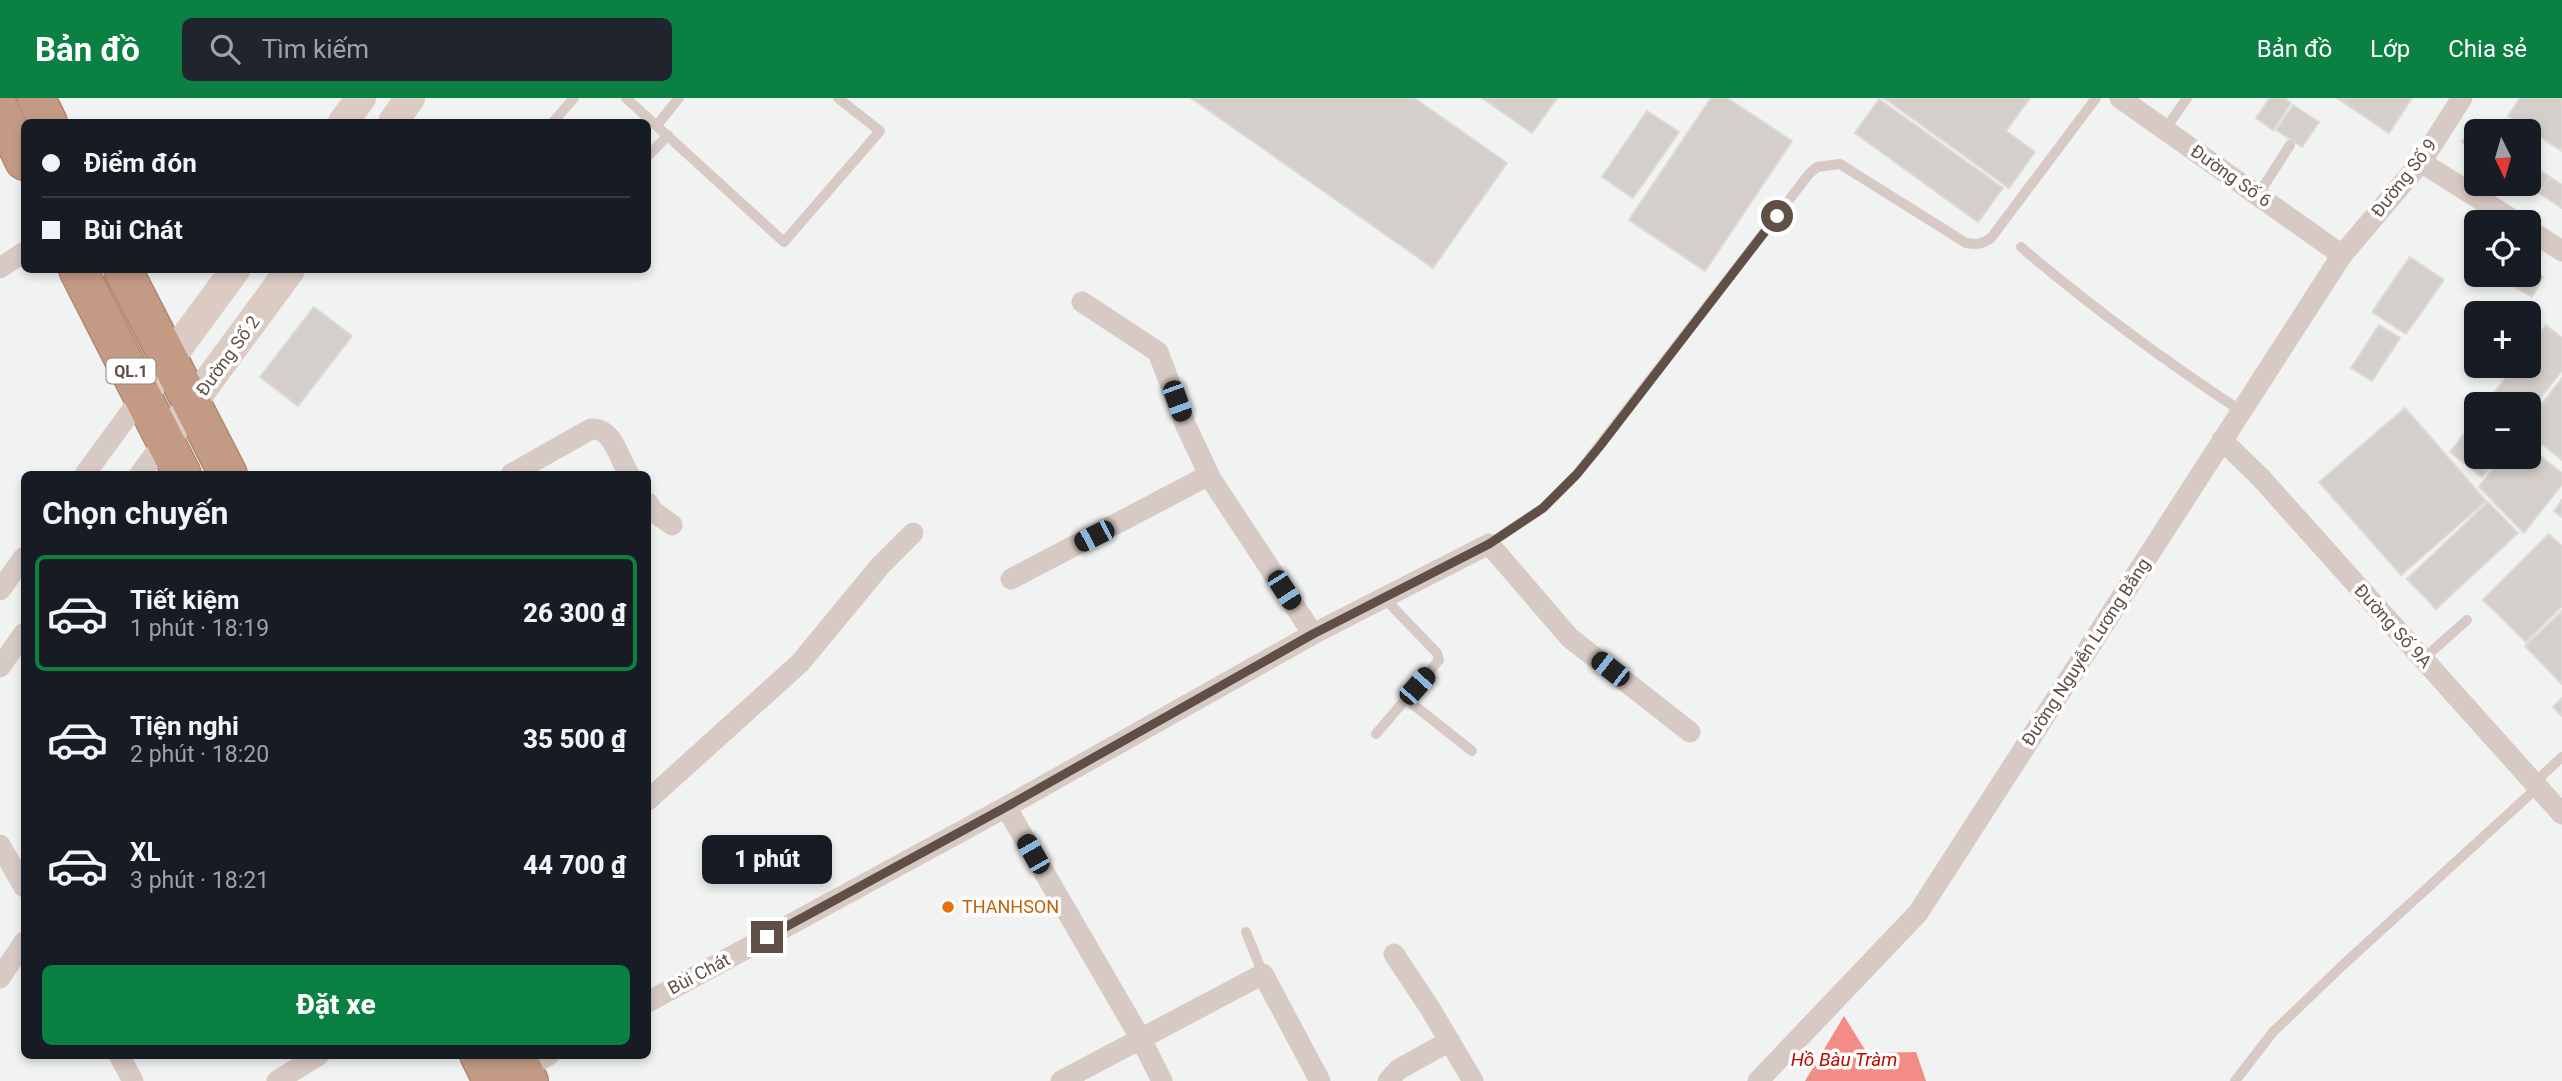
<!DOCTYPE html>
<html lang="vi">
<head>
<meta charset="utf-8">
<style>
  :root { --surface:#171b24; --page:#20242c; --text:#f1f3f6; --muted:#9ea1a6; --line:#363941; --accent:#0b8043 }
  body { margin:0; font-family:Roboto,sans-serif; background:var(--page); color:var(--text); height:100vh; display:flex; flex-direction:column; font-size:26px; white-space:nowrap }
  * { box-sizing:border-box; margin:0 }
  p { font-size:23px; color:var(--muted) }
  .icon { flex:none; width:38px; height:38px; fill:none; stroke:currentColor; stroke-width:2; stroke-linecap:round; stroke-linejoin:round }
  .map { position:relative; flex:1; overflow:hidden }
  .panel { position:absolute; left:21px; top:373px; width:630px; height:588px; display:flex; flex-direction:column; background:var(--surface); border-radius:10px; box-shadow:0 4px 10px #0003 }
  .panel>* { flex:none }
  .hud { position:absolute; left:21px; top:21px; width:630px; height:154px; border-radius:10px; box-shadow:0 4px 10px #0003; display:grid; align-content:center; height:154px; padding:0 21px; background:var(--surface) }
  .needle { width:46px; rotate:175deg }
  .tools { position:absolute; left:2464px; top:21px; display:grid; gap:14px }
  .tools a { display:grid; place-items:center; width:77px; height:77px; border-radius:10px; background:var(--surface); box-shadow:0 4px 10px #0003; font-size:35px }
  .end { position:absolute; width:32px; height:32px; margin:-16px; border:9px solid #604f47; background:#fff; box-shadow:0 0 0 4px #fff }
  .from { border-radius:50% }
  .bubble { position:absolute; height:49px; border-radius:10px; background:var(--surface); box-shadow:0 4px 10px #0003; font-size:23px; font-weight:800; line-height:49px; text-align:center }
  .car { position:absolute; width:21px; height:42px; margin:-21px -10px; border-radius:9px; box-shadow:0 0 5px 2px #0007; background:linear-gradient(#222 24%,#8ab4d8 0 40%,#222 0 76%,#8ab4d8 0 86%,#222 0) }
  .hud b { display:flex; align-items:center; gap:24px; height:66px; font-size:26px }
  .hud b+b { border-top:2px solid var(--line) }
  .hud i { width:18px; height:18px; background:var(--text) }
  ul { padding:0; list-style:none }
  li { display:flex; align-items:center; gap:21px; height:116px; margin:0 14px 10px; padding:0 7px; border:4px solid transparent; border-radius:10px }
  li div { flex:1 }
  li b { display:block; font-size:26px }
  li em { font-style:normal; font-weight:800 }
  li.on { border-color:var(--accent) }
  li>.icon { width:63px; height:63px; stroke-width:1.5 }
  h2 { padding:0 21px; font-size:32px; line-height:84px }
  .action { display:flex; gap:14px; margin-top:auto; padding:14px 21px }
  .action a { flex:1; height:80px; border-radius:10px; background:var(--accent); color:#fff; font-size:28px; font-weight:800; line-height:80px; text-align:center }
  header { display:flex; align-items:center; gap:42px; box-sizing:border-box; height:98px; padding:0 35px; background:var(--accent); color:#fff }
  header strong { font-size:33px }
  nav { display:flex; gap:38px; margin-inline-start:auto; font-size:24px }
  .search { width:490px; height:63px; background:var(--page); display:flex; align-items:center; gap:18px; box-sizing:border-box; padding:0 24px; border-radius:10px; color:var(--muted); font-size:26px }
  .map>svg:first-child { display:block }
  .water { fill:#f48c86 }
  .building { fill:#d4cfca; stroke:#ddd9d4; stroke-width:2 }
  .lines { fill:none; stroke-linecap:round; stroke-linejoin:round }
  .highway-casing { stroke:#af8770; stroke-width:40 }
  .lane { stroke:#d7c9c3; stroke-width:10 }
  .street { stroke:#d7c9c3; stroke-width:21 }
  .secondary { stroke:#dbcbc2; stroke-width:30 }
  .highway { stroke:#c39b85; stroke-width:37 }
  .route { stroke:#604f47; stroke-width:9 }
  .food-dot { fill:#e8710a; stroke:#fff; stroke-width:2.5 }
  .labels { text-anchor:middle; stroke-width:7; stroke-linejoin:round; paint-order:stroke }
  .shield { fill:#fff; stroke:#90847e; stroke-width:2 }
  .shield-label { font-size:16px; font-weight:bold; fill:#604f47 }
  .street-label { font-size:18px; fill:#604f47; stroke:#fff }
  .food-label { font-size:18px; fill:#c56008; stroke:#fff; text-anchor:start }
  .water-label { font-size:19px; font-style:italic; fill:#ba0a00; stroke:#fff }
</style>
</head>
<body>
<header>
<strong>Bản đồ</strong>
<div class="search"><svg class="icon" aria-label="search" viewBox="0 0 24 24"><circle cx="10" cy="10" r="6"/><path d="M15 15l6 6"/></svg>Tìm kiếm</div>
<nav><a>Bản đồ</a><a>Lớp</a><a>Chia sẻ</a></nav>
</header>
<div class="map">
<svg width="2562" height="983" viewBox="0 0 2562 983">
  <rect width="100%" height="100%" fill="#f1f3f3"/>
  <path class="water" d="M1844 918 1867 955 1916 954 1926 983H1805Z"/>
  <path class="building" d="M1191 0H1414L1507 65 1433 170Z
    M1482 0H1557L1532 35Z
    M1711 0H1727L1792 43 1705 173 1629 122Z
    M1884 0H2030L2006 33 2035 54 2009 90Z
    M2270 0H2284L2291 5 2273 32 2256 20Z
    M2337 0H2412L2389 35Z
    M2520 0H2562V53L2508 18Z
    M1879 1 2003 90 1978 124 1855 35Z
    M2293 7 2319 24 2302 49 2276 32Z
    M1647 13 1679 34 1633 100 1602 79Z
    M2472 31 2476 34V53L2462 44Z
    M2529 65 2550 79 2539 95 2524 86H2529Z
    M2550 79 2562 87V110L2539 95Z
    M2410 159 2444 182 2406 236 2372 214Z
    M2529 171 2543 179 2532 199 2493 177H2529Z
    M314 209 352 238 298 308 260 279Z
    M2379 227 2400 240 2372 283 2351 270Z
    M2546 227 2562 240V272L2529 315V306H2485L2515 268H2529V250Z
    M2562 280V362L2529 336V322Z
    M2405 310 2486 403 2401 477 2319 384Z
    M2476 321V359H2498L2482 379 2450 354Z
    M2529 349 2562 375V386L2524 435 2479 389 2501 359H2529Z
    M2562 402V419L2554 413Z
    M2488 404 2518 435 2436 511 2407 481Z
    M2549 436 2562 448V508L2526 544 2483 502Z
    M2562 513V586L2525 548Z
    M2562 600V618L2553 609Z"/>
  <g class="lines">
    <defs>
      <path id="highway" d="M36 0 48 24
        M0 12 24 63
        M78 172 182 376
        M123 172 228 376
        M479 957 492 983
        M516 957 529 983"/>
    </defs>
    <use href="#highway" class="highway-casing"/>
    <path class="lane" d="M626 0 784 144 880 33 838 0
      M553 24 574 0
      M657 27 679 0
      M2165 32 2187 0
      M648 58 668 37
      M2258 97 2290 47
      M2021 149C2091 209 2164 262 2241 313
      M1489 446 1543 410 1577 376 1809 76 1817 69 1840 66 1966 145C1977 147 1982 146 1991 140L2096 0
      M2423 561 2467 522
      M1406 601 1472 653
      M1376 636 1439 562 1437 555 1384 500
      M2534 685 2562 659
      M1246 834 1263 876
      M2235 983 2273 934 2344 866 2538 689"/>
    <path class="street" d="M2120 0 2342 157
      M2421 64 2516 124
      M2529 132 2562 153
      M0 170 24 154
      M1082 204 1158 254 1186 328 1211 381 1313 536
      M2222 342 2261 380 2562 716
      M85 376 143 297
      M140 376 165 342
      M511 376 591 331C613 329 619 361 629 376
      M648 405 653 413 672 427
      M1011 481 1209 377
      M0 492 24 459
      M0 569 24 535
      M648 702 800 565 880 468 913 435
      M1006 709 1141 941 1162 983
      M0 747 24 789
      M1394 856 1431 912 1473 983
      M0 880 24 844
      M648 904 1006 709 1313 536 1489 446 1570 540 1690 634
      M119 957 133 983
      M523 971 549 957
      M277 983 319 957
      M1061 983 1263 876 1320 983
      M1388 983 1399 971 1450 943
      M1758 983 1918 815 2342 157 2421 64 2462 0"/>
    <path class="secondary" d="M343 24 361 0
      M393 24 410 0
      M143 297 235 172
      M165 342 290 172"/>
    <use href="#highway" class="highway"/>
  </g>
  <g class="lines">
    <path class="route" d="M767 839 1006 709 1313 536 1489 446 1543 410 1577 376 1600 348 1777 118"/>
  </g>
  <circle class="food-dot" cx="948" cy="809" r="7"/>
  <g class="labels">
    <rect class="shield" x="106.5" y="260.5" width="49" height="25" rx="5"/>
    <g class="shield-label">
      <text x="131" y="279">QL.1</text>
    </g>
    <g class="street-label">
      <text transform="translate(2231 78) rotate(35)" y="6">Đường Số 6</text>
      <text transform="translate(2404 80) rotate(-52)" y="6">Đường Số 9</text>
      <text transform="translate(228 258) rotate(-54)" y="6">Đường Số 2</text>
      <text transform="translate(2393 528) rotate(48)" y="6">Đường Số 9A</text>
      <text transform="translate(2086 554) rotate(-57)" y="6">Đường Nguyễn Lương Bằng</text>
      <text transform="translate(699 876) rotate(-28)" y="6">Bùi Chát</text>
    </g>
    <g class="food-label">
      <text x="962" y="815">THANHSON</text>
    </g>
    <g class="water-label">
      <text x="1844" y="968">Hồ Bàu Tràm</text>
    </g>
  </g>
</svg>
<div class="tools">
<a><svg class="needle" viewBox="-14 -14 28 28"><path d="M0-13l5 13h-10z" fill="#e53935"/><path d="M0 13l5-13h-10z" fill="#9ea1a6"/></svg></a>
<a><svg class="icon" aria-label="locate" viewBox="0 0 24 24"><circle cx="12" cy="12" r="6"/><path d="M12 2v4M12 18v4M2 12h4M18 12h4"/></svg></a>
<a>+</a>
<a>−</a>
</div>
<i class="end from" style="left:1777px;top:118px"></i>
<i class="end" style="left:767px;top:839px"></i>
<div class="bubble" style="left:702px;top:737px;width:130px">1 phút</div>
<i class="car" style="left:1177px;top:303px;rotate:160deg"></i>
<i class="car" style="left:1094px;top:438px;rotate:243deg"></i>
<i class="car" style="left:1284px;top:492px;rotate:147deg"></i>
<i class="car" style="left:1610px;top:571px;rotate:308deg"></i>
<i class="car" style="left:1417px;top:588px;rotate:42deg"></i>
<i class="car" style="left:1033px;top:756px;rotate:330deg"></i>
<div class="hud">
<b><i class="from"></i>Điểm đón</b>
<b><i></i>Bùi Chát</b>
</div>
<section class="panel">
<h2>Chọn chuyến</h2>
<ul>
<li class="on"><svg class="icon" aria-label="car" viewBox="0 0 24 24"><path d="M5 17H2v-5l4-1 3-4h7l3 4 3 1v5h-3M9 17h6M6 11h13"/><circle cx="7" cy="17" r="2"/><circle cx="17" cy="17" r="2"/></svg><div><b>Tiết kiệm</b><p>1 phút · 18:19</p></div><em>26 300 ₫</em></li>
<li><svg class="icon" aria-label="car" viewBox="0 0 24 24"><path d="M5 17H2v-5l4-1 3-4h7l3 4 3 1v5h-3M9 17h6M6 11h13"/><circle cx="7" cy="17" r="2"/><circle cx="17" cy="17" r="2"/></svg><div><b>Tiện nghi</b><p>2 phút · 18:20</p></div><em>35 500 ₫</em></li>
<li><svg class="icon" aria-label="car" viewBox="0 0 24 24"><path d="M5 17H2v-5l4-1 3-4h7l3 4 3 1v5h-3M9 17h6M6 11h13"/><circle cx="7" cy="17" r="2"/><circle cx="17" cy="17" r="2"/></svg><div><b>XL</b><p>3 phút · 18:21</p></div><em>44 700 ₫</em></li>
</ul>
<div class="action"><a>Đặt xe</a></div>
</section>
</div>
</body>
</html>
